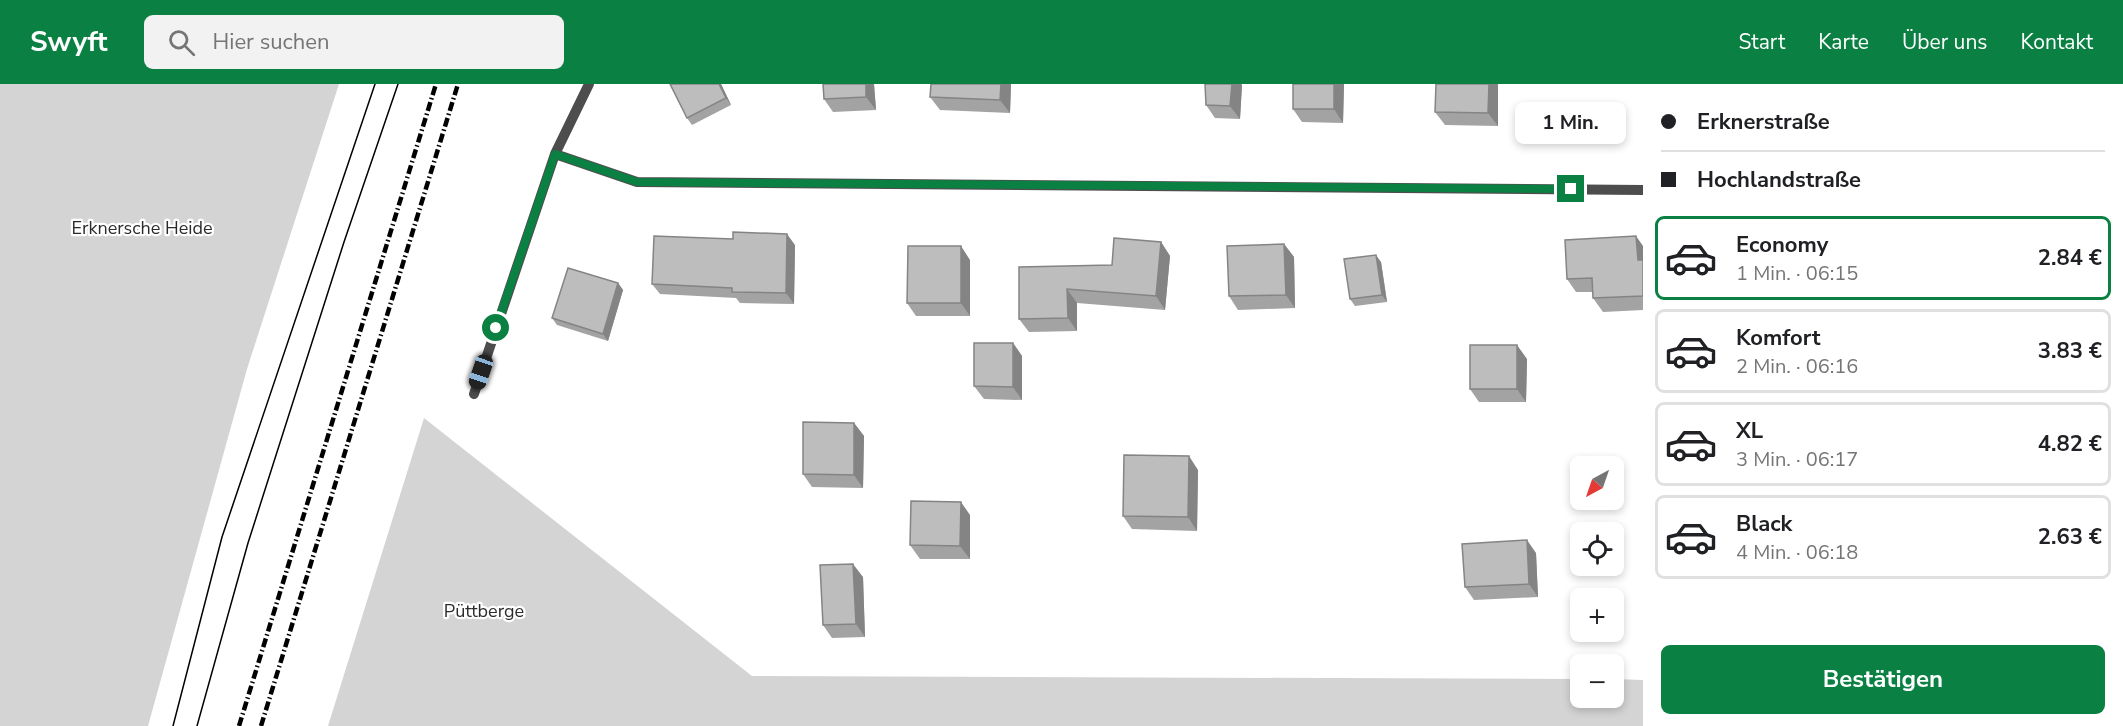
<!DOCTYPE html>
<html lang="de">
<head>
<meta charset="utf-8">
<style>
  :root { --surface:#fff; --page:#f2f2f2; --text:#202124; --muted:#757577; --line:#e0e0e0; --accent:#0b8043 }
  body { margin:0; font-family:"Nunito Sans",sans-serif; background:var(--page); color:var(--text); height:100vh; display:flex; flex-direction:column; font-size:22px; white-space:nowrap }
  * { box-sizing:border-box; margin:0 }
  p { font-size:20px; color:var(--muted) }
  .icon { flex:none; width:33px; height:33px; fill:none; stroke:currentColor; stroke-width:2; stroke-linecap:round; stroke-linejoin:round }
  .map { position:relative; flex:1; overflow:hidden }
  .panel { display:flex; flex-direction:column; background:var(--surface); width:480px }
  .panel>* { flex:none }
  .banner { display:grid; align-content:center; height:132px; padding:0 18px; background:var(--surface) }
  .needle { width:39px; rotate:220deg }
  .buttons { position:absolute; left:1570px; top:372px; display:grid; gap:12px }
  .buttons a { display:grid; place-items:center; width:54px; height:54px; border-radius:9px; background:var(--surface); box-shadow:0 3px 9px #0003; font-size:30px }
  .end { position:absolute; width:27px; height:27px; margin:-14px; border:8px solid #0b8043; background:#fff; box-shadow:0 0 0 3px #fff }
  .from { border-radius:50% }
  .bubble { position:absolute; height:42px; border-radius:9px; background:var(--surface); box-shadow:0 3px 9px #0003; font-size:20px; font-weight:700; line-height:42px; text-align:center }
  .car { position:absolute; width:18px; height:36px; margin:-18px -9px; border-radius:8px; box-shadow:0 0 4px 2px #0007; background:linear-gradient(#222 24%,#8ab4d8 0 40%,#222 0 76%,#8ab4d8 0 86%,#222 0) }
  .banner b { display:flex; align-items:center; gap:21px; height:57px; font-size:22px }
  .banner b+b { border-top:2px solid var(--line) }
  .banner i { width:15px; height:15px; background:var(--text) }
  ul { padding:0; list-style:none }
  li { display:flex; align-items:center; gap:18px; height:84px; margin:0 12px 9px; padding:0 6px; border:3px solid var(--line); border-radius:9px }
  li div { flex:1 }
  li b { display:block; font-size:22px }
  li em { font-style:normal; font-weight:700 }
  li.active { border-color:var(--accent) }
  li>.icon { width:54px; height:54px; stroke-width:1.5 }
  .cta { display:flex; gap:12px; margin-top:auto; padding:12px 18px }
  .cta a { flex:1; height:69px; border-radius:9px; background:var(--accent); color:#fff; font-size:24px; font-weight:700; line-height:69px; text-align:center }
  header { display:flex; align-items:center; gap:36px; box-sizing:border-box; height:84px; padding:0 30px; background:var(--accent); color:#fff }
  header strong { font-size:28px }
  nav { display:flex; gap:33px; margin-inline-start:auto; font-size:21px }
  .search { width:420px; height:54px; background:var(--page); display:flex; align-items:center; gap:15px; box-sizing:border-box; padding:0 21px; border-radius:9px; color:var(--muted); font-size:22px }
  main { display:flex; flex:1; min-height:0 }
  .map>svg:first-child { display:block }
  .green { fill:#d4d4d4 }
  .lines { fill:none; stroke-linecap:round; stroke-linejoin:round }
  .minor { stroke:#4d4d4d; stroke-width:10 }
  .tram { stroke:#000; stroke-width:1.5 }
  .rail { stroke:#000; stroke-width:4.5; stroke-dasharray:9 3 1.5 3; stroke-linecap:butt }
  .wall { fill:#a3a3a3 }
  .shaded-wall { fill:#848484 }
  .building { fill:#bdbdbd; stroke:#848484; stroke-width:1.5 }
  .route { stroke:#0b8043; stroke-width:8 }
  .labels { text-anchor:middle; stroke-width:4.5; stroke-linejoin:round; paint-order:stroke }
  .park-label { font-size:18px; fill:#2b2b2b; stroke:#fff }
</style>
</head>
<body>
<header>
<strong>Swyft</strong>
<div class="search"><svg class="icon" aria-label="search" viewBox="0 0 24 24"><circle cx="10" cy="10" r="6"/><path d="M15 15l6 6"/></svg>Hier suchen</div>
<nav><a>Start</a><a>Karte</a><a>Über uns</a><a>Kontakt</a></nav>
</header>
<main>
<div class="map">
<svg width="1643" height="642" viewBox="0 0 1643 642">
  <rect width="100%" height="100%" fill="#fff"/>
  <path class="green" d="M0 0H339L247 285 148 642H0Z
    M424 334 752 592 1581 595V614H1614V595L1643 596V642H328Z"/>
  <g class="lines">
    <path class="minor" d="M555 70 637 98 1643 106
      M474 310 555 70 589 0"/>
    <path class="tram" d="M173 642 222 453 375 0
      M197 642 248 459 344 158 398 0"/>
    <path class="rail" d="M239 642 436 0
      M261 642 458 0"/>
  </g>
  <path class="wall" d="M670 0H721L731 21 692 41 687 34Z
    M823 0H874L876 26 833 28 824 15Z
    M1011 0 1010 29 940 26 930 13Z
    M1205 0H1241L1242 1 1240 35 1215 34 1206 21Z
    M1344 0 1343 39 1302 38 1293 25Z
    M1436 0H1498V42L1445 41 1435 28Z
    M1161 158 1170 172 1165 226 1077 219V247L1029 248 1019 235V183L1112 181Z
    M1284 160 1294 173 1295 224 1238 226 1229 212Z
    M795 161 794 220 740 219 736 214 660 210 652 200Z
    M1643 162V226L1603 228 1593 214V208H1576L1567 195Z
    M970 176V232H916L907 219Z
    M1381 178 1387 218 1355 222 1350 215Z
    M618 199 623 206 608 257 557 241 552 234Z
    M1013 259 1022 272V316L984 315 974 302Z
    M1527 275 1526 318H1479L1470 305Z
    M854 339 864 352 863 404 812 403 803 390Z
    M1198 386 1197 447 1132 445 1123 432Z
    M970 431V475H920L910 461Z
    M1536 469 1538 513 1474 516 1465 503Z
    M863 493 865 553 832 554 823 541Z"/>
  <path class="shaded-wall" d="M719 0H721L731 21 726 14Z
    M866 0H874L876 26 866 13Z
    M1001 0H1011L1010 29 1000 16Z
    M1232 0H1241L1242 1 1240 35 1230 22Z
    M1334 0H1344L1343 39 1334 25Z
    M1489 0H1498V42L1488 29Z
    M787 150 795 161 794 220 786 209Z
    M1636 152 1643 162V184L1638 176Z
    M1161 158 1170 172 1165 226 1156 212Z
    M1284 160 1294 173 1295 224 1286 211Z
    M961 162 970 176V232L961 219Z
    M1376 171 1381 178 1387 218 1382 211Z
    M618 199 623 206 608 257 603 250Z
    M1067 205 1077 219V247L1068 234Z
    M1013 259 1022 272V316L1013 303Z
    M1517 261 1527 275 1526 318 1517 305Z
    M854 339 864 352 863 404 854 391Z
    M1189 372 1198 386 1197 447 1188 433Z
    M961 418 970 431V475L960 462Z
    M1527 456 1536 469 1538 513 1529 500Z
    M853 480 863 493 865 553 856 540Z"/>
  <path class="building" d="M670 0H719L726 14 687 34Z
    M823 0H866V13L824 15Z
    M931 0H1001L1000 16 930 13Z
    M1205 0H1232L1230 22 1206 21Z
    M1293 0H1334V25H1293Z
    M1436 0H1489L1488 29 1435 28Z
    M733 148 787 150 786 209 732 208V204L652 200 654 152 733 155Z
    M1636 152 1638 176H1643V212L1593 214 1592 194 1567 195 1565 156Z
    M1114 154 1161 158 1156 212 1067 205 1068 234 1019 235V183L1112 181Z
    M1284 160 1286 211 1229 212 1227 162Z
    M908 162H961V219H907Z
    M1376 171 1382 211 1350 215 1344 175Z
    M568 184 618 199 603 250 552 234Z
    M974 259H1013V303L974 302Z
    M1470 261H1517V305H1470Z
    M803 338 854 339V391L803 390Z
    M1124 371 1189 372 1188 433 1123 432Z
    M911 417 961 418 960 462 910 461Z
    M1527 456 1529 500 1465 503 1462 460Z
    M853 480 856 540 823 541 820 481Z"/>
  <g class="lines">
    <path class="route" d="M496 244 555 70 637 98 1571 105"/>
  </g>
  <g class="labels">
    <g class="park-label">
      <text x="142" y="150">Erknersche Heide</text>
      <text x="484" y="533">Püttberge</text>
    </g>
  </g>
</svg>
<div class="buttons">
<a><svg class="needle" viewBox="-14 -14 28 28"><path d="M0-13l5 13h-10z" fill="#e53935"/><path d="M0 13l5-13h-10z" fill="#757577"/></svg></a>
<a><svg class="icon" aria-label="locate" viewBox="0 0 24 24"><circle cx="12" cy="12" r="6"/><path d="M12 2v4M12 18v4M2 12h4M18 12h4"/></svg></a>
<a>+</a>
<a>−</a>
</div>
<i class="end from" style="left:496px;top:244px"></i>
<i class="end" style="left:1571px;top:105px"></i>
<div class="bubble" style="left:1515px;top:18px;width:111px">1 Min.</div>
<i class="car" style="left:481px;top:288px;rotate:199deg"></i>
</div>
<section class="panel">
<div class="banner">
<b><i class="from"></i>Erknerstraße</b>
<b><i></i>Hochlandstraße</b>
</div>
<ul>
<li class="active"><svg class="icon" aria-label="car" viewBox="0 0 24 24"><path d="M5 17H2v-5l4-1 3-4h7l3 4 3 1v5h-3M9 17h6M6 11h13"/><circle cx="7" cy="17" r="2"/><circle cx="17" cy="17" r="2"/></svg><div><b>Economy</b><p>1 Min. · 06:15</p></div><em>2.84 €</em></li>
<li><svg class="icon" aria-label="car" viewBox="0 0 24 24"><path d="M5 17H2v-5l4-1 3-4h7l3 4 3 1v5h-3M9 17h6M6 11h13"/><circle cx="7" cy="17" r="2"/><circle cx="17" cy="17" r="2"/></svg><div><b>Komfort</b><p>2 Min. · 06:16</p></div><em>3.83 €</em></li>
<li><svg class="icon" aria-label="car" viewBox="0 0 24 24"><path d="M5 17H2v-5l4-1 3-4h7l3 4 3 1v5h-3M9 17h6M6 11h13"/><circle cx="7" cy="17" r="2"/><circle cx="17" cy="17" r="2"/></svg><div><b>XL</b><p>3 Min. · 06:17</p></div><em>4.82 €</em></li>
<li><svg class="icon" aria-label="car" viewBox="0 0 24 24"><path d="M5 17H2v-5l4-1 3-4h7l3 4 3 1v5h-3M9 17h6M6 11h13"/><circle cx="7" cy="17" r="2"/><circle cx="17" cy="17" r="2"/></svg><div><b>Black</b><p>4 Min. · 06:18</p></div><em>2.63 €</em></li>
</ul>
<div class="cta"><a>Bestätigen</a></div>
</section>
</main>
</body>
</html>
